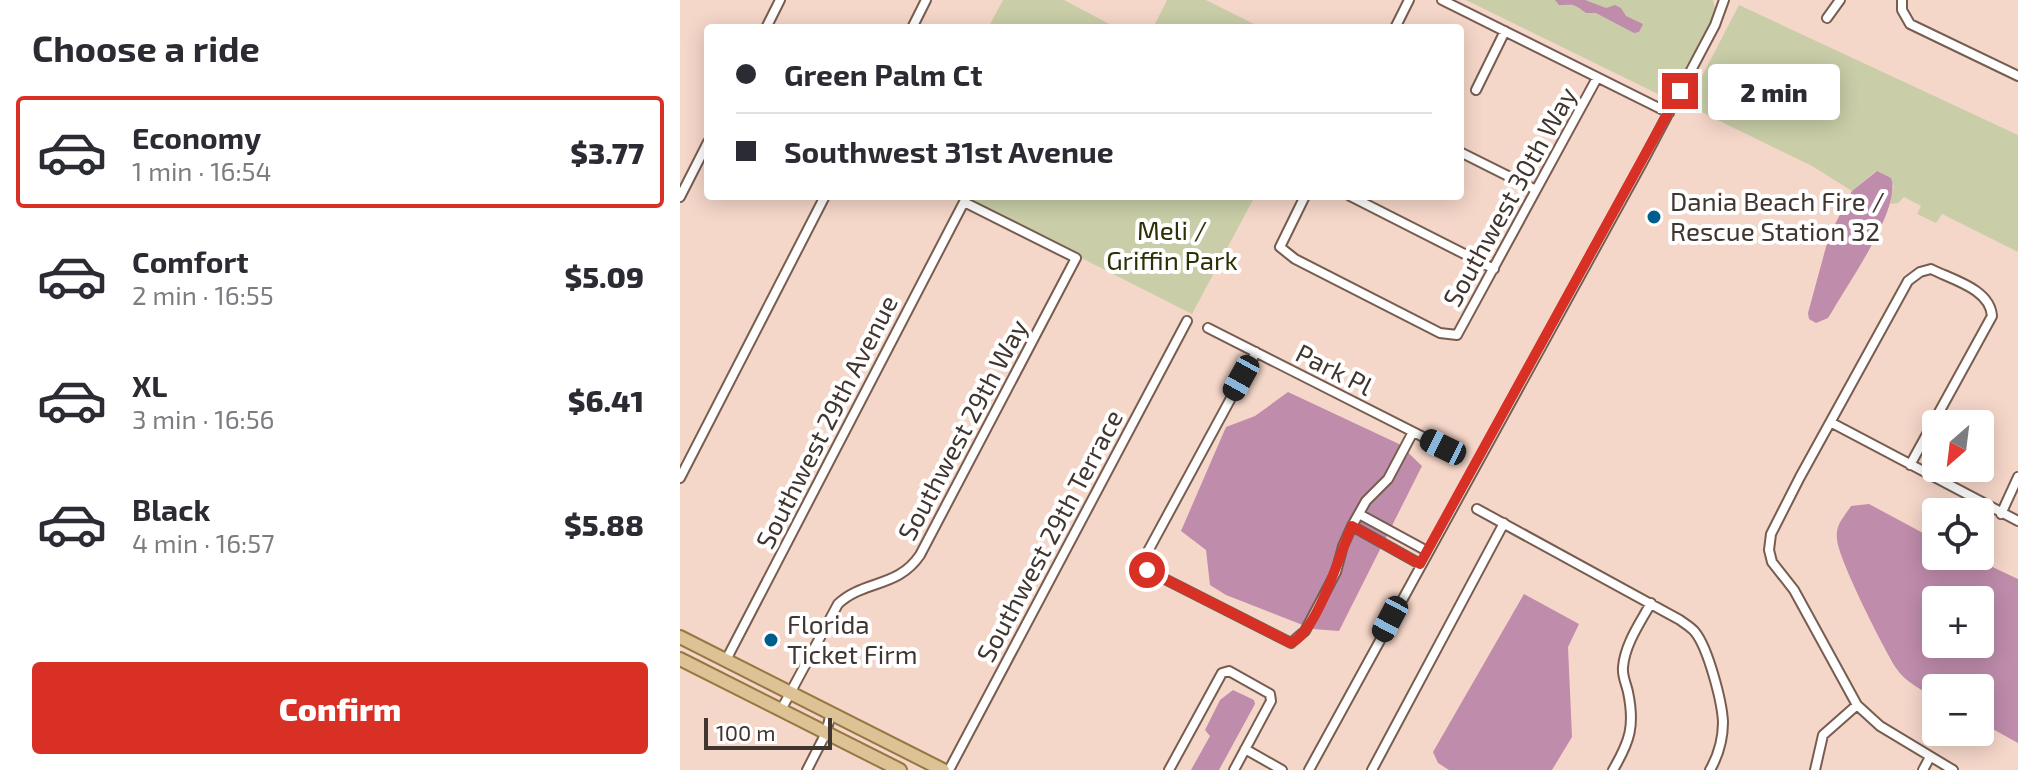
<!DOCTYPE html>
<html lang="en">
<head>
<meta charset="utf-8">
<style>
  :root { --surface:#fff; --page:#f2f2f3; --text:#2b2b33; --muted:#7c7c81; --line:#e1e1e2; --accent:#d93025 }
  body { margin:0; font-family:"Exo 2",sans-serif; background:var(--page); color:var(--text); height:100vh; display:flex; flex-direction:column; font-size:30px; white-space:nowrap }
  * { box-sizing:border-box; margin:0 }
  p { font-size:26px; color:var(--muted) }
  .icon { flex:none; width:44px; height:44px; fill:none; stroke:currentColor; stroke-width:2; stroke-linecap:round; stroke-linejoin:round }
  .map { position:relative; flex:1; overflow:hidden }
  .panel { display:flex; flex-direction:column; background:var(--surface); width:680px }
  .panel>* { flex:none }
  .hud { position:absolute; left:24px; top:24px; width:760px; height:176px; border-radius:8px; box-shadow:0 4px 20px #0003; display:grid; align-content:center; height:176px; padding:0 32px; background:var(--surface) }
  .needle { width:52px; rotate:208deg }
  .buttons { position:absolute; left:1242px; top:410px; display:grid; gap:16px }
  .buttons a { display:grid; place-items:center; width:72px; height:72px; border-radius:8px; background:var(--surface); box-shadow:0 4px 20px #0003; font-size:40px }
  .scale { position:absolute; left:24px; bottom:20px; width:128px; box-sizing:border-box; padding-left:8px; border:4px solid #41352f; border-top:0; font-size:22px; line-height:28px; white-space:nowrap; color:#41352f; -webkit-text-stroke:6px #fff; paint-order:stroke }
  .end { position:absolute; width:36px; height:36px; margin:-18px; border:10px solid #d93025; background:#fff; box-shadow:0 0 0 4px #fff }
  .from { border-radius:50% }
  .bubble { position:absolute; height:56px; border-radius:8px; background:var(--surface); box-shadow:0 4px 20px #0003; font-size:26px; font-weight:800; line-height:56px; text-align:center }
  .car { position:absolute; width:24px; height:48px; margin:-24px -12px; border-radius:10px; box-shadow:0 0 6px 2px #0007; background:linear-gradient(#222 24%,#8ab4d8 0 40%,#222 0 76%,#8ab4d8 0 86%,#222 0) }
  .hud b { display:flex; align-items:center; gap:28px; height:76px; font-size:30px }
  .hud b+b { border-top:2px solid var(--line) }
  .hud i { width:20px; height:20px; background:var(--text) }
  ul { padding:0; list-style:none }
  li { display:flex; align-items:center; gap:24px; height:112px; margin:0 16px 12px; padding:0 16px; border:4px solid transparent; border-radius:8px }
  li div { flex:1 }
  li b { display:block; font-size:30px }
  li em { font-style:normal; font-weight:800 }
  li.selected { border-color:var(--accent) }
  li>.icon { width:72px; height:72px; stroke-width:1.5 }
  h2 { padding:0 32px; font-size:36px; line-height:96px }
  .button { display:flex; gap:16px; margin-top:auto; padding:16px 32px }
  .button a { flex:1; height:92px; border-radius:8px; background:var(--accent); color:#fff; font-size:32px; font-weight:800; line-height:92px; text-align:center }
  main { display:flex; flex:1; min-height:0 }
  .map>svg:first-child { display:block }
  .green { fill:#c9cea8 }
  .water { fill:#bf8cac; fill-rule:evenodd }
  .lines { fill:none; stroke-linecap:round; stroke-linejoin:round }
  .street-casing { stroke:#775d50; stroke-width:12 }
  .primary-casing { stroke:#977742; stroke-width:16 }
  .street { stroke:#fff; stroke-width:8 }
  .primary { stroke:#dcc294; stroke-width:12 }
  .route { stroke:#d93025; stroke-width:10 }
  .poi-dot { fill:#015d8e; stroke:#fff; stroke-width:3 }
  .labels { text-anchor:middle; stroke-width:8; stroke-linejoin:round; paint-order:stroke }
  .street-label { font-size:26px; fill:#41352f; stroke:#fff }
  .poi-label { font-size:26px; fill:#41352f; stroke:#fff; text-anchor:start }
  .park-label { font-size:26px; fill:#2d3004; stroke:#fff }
</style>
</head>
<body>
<main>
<section class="panel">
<h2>Choose a ride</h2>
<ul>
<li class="selected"><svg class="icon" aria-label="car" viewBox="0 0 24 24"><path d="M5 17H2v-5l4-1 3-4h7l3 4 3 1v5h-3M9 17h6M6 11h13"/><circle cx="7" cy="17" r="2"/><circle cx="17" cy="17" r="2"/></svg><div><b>Economy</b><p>1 min · 16:54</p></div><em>$3.77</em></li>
<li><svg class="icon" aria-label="car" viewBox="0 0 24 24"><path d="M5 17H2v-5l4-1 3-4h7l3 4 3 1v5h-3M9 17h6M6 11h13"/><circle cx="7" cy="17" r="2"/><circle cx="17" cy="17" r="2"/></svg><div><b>Comfort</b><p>2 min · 16:55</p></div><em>$5.09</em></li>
<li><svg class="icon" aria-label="car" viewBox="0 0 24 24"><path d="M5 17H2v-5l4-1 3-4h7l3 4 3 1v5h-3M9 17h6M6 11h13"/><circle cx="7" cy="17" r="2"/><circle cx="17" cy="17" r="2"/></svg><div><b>XL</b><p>3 min · 16:56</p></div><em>$6.41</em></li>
<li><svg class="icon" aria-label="car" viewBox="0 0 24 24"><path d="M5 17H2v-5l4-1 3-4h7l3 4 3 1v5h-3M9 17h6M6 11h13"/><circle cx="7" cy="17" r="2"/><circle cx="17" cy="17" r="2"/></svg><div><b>Black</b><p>4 min · 16:57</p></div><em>$5.88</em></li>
</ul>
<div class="button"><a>Confirm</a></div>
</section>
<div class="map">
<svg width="1338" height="770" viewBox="0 0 1338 770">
  <rect width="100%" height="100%" fill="#f5d7c9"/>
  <path class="green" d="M323 0H384L437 28H308Z
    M487 0H526L582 28H473Z
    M786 0H1033L1035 8 1032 19 995 87 989 94 980 95Z
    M1059 5 1338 135V252L1262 214 1256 223 1237 214 1241 206 1224 197 1218 203 1210 204 1214 186 1196 171 1172 191 1132 166 1007 105Z
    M279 196H575L512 314Z"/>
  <path class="water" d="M875 0H905L926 8 935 5 941 8 946 16 963 24 959 32 954 33 916 13H906C892 3 896 5 879 5Z
    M1197 171 1211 178C1222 207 1169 282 1153 310L1148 318 1136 323 1129 319 1128 313 1149 236 1172 191Z
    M608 392 719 444 742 466 659 631 633 629 546 595 530 585 526 550 501 531 546 427 575 416Z
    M1189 504 1256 540V556H1289L1338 579V743L1300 722V688H1256V698C1242 690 1225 682 1216 668 1204 649 1158 559 1157 539 1155 525 1164 517 1171 506ZM1256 600H1300V644H1256Z
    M844 594 899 624 888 647 892 737 872 770H769L758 763 753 752Z
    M553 690 574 700 575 704 539 770H511L530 736 525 730 540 700Z"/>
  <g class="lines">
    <defs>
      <path id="street" d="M762 0 989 113
        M1222 0V10L1230 24 1338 76
        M1147 18 1160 0
        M86 28 100 0
        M232 28 246 0
        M715 28 729 0
        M796 90 825 31
        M780 152 856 190
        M625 196 600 247 615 259 760 333 777 335 917 78
        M670 196 814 269
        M0 197 28 142
        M528 328 763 447
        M576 352 467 553 464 564 467 570 611 643 625 631 656 572 663 546 672 526 686 501 708 479 733 432
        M1152 423 1338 521
        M1230 465 1312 316C1310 289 1273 280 1251 269L1240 272 1228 281 1120 477 1091 534 1089 550 1092 562 1114 590 1177 705 1200 726 1273 770
        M0 478 145 196
        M797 509 1000 620C1005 624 1011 627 1015 632 1028 648 1042 701 1043 722 1043 739 1038 756 1030 770
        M679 514 747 551
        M1321 514 1338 477
        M672 526 740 564
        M46 660 284 202 396 258 240 555C218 588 183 580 158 604L101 710
        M565 749 602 770
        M127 770 146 733 151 713
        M269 770 507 321
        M489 770 542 673 549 671 590 694 591 701 554 770
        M629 770 962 163 1035 25 1044 0
        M692 770 824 523
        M933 770C950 741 955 726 948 692 946 683 942 676 943 667 945 644 960 623 971 603
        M1135 770 1143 735 1177 705
        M1243 770 1250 757"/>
      <path id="primary" d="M0 637 263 770
        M0 659 220 770"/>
    </defs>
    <use href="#street" class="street-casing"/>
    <use href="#primary" class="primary-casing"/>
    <use href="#street" class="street"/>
    <use href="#primary" class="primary"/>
  </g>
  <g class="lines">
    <path class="route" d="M467 570 611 643C639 629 659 554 672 526L740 564 1000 91"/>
  </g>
  <g class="poi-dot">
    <circle cx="974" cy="217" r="8"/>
    <circle cx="91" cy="640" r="8"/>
  </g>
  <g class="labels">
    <g class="street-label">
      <text transform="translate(830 197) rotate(-61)" y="9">Southwest 30th Way</text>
      <text transform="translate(654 370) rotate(27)" y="9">Park Pl</text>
      <text transform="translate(147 422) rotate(-63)" y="9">Southwest 29th Avenue</text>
      <text transform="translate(283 430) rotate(-62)" y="9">Southwest 29th Way</text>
      <text transform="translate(370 536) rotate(-62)" y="9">Southwest 29th Terrace</text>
    </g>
    <g class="poi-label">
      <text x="990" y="211">Dania Beach Fire /<tspan x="990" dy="30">Rescue Station 32</tspan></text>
      <text x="107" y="634">Florida<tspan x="107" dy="30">Ticket Firm</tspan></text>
    </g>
    <g class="park-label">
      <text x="492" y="240">Meli /<tspan x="492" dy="30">Griffin Park</tspan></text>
    </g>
  </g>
</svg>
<div class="buttons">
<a><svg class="needle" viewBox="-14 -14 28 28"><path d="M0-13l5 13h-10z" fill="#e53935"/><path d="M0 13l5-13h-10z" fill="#7c7c81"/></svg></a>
<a><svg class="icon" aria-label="locate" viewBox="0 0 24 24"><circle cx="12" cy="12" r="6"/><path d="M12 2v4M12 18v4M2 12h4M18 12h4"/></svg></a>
<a>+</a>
<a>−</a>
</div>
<div class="scale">100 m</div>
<i class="end from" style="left:467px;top:570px"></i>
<i class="end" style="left:1000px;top:91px"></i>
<div class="bubble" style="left:1028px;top:64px;width:132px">2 min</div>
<i class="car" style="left:561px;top:378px;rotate:209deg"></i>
<i class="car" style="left:763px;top:447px;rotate:296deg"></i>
<i class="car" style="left:710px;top:619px;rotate:208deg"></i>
<div class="hud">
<b><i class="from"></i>Green Palm Ct</b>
<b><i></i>Southwest 31st Avenue</b>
</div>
</div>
</main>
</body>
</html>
